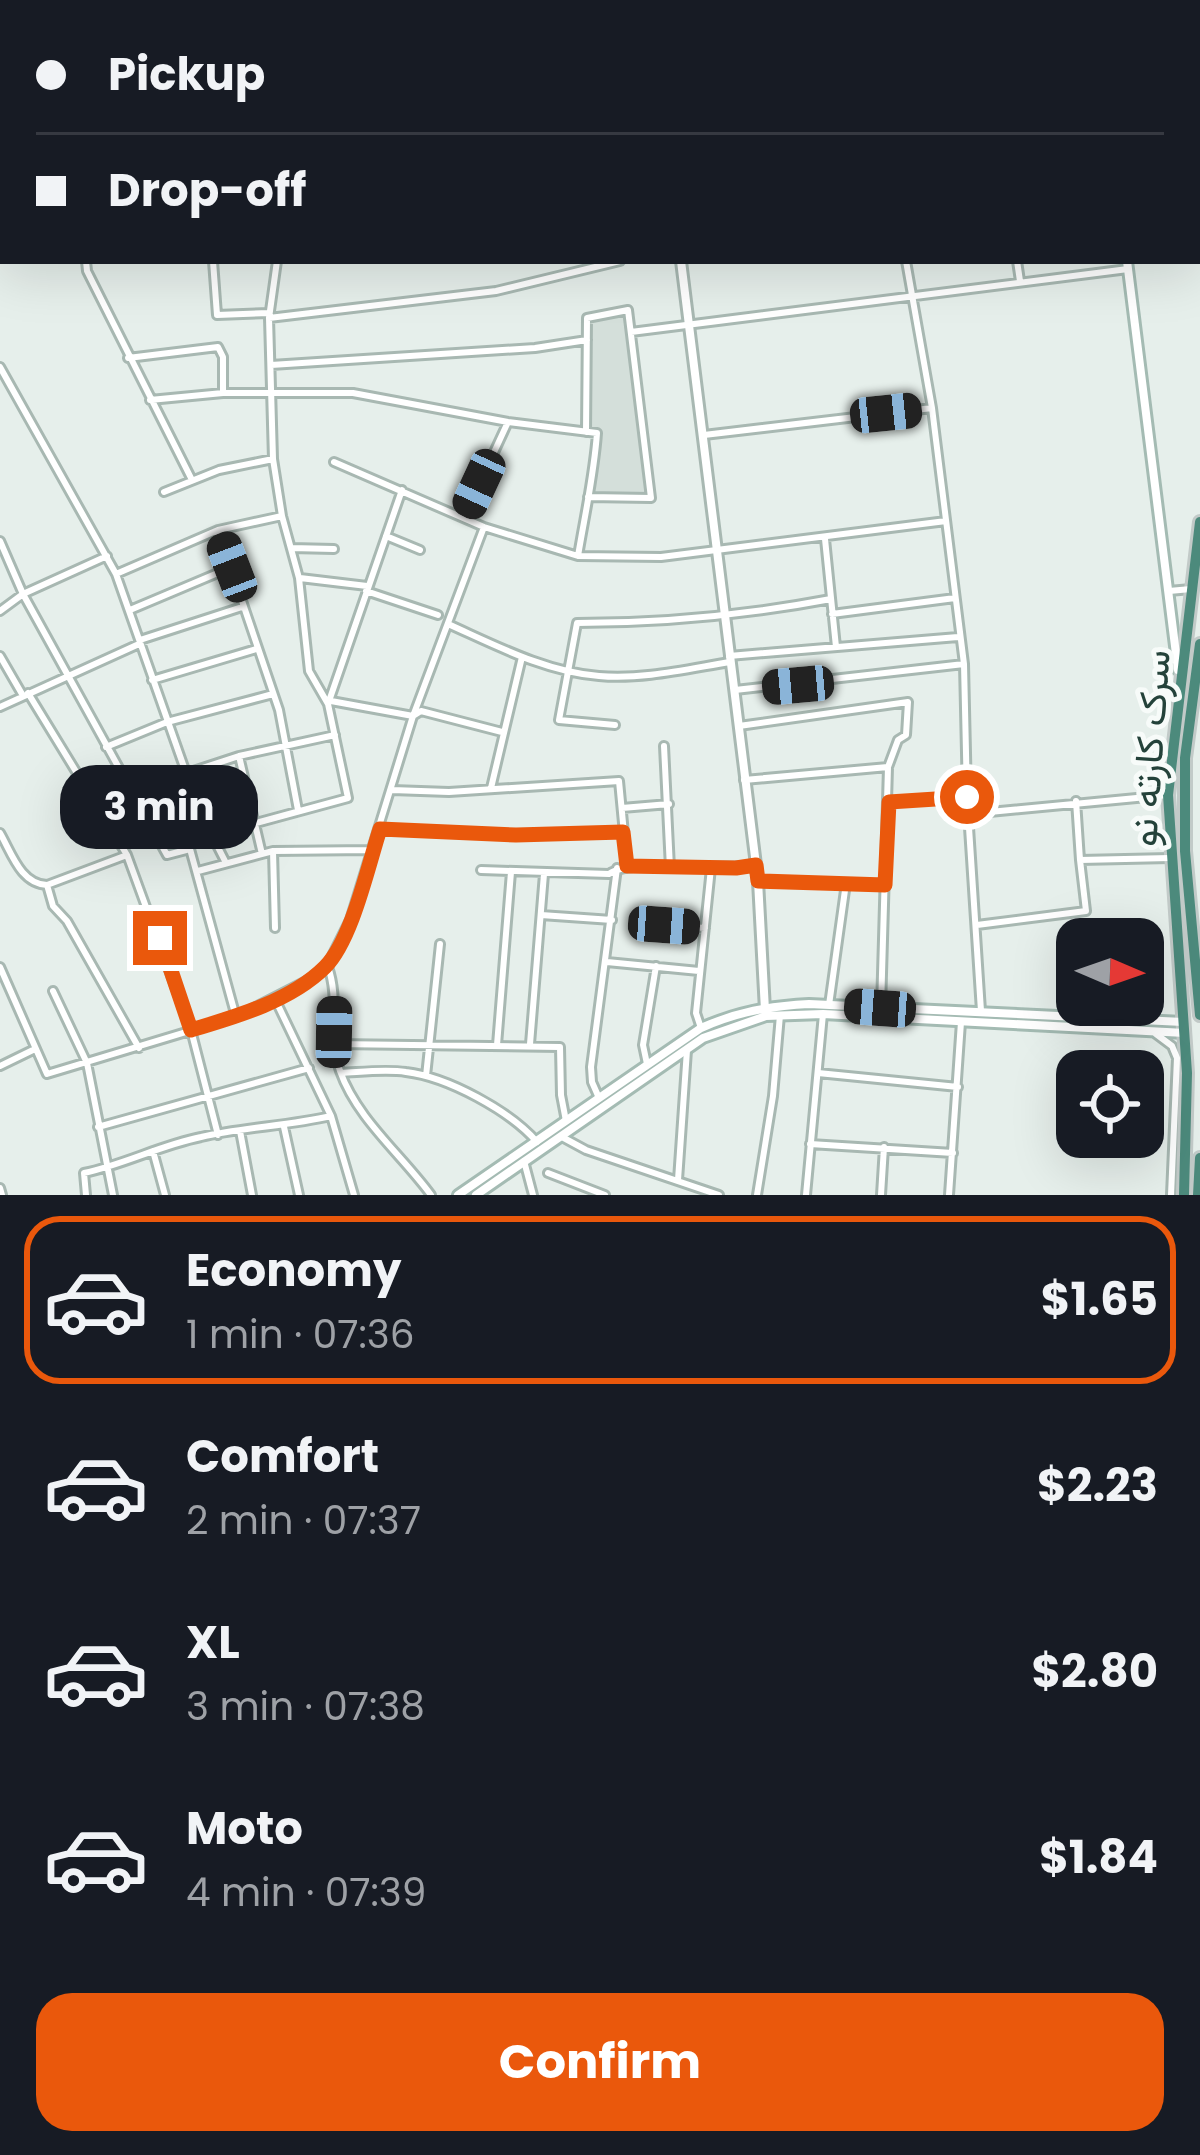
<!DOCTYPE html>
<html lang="en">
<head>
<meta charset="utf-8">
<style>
  :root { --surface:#171b24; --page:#20242c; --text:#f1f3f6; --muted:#9ea1a6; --line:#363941; --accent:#ea580c }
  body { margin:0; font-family:Poppins,Vazirmatn,sans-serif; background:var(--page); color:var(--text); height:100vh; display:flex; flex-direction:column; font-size:45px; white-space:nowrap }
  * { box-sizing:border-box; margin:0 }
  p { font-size:39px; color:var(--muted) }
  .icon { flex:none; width:66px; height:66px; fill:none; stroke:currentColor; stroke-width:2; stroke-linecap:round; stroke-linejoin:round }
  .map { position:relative; height:1195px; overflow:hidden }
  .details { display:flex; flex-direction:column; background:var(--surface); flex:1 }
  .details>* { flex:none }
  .top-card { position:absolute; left:0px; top:0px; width:1200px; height:264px; box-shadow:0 12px 48px #0002; display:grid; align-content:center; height:264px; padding:0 36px; background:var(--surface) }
  .needle { width:78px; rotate:92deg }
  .fabs { position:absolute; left:1056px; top:918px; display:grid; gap:24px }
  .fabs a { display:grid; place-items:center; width:108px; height:108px; border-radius:24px; background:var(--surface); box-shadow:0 12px 48px #0002; font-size:60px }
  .end { position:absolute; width:54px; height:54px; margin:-27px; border:15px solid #ea580c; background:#fff; box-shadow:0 0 0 6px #fff }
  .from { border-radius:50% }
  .bubble { position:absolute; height:84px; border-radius:36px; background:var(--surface); box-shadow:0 12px 48px #0002; font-size:39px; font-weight:700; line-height:84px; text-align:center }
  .car { position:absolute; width:36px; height:72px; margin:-36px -18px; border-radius:15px; box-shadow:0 0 9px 3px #0007; background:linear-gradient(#222 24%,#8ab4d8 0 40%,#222 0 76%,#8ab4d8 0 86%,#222 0) }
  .top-card b { display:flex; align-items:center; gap:42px; height:114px; font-size:45px }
  .top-card b+b { border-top:3px solid var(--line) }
  .top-card i { width:30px; height:30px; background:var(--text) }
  ul { padding:21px 0 0; list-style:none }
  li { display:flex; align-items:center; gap:36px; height:168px; margin:0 24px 18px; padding:0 12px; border:6px solid transparent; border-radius:36px }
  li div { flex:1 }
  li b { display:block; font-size:45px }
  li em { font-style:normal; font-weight:700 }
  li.current { border-color:var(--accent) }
  li>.icon { width:108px; height:108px; stroke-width:1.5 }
  .button { display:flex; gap:24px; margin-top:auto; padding:24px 36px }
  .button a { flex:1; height:138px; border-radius:36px; background:var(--accent); color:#fff; font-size:48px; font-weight:700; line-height:138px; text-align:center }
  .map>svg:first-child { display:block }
  .built { fill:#d4dfda }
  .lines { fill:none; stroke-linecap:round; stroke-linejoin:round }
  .minor-casing { stroke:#a8b8b2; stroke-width:12 }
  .tertiary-casing { stroke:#a8b8b2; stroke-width:14 }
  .secondary-casing { stroke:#a4bbb3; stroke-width:14 }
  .trunk-casing { stroke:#c2cac8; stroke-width:16 }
  .minor { stroke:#fff; stroke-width:6 }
  .tertiary { stroke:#fff; stroke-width:8 }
  .secondary { stroke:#fff; stroke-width:8 }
  .trunk { stroke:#4c8a7c; stroke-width:10 }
  .route { stroke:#ea580c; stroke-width:15 }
  .labels { text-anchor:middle; stroke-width:10; stroke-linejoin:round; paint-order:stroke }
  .street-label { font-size:39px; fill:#24423a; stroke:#f7fbf9 }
</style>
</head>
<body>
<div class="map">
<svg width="1200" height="1195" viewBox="0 0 1200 1195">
  <rect width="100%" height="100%" fill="#e6efeb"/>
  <path class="built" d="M626 315 649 497 595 495 599 432 586 430 590 320Z"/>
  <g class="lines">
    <defs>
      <path id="minor" d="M35 0 36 3
        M566 0 567 3
        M872 0 873 3
        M947 0 948 3
        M979 0V3
        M502 3 508 0
        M628 3 633 0
        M0 4 3 8
        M86 261 87 271 192 480
        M213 261 217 315 269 313
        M906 261 932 408 964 664 967 797 981 1011
        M1017 261 1020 281
        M269 318 496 291 620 261
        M631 332 1128 269
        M128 358 218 347 223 357V393
        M271 365 535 348 587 340
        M0 367 116 574 185 770
        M150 400 223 393H353L508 422 597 433C594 475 585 514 578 556
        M586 432 587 318 628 310 651 498 588 497
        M704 435 932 408
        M334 462 484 527 578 556 661 557 946 521
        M164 492 219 470 273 459
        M465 515 508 422
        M218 530 279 710 298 810
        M386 536 420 550
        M825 539 836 647
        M0 541 23 594 167 855 190 849 236 1017
        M291 548 334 549
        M116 574 218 530 282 516
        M300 578 367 586
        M366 591 438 615
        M1169 591 1191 589
        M130 610 232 567
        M0 611 23 594 107 556
        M832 614 955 598
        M448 624C495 645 546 672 599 676 641 680 687 669 730 662
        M140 640 242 607
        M0 656 22 694
        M729 656 958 637
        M152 680 256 649
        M735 690 964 664
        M28 693 127 855 191 1030 218 1135
        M331 701 413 716 421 711 502 732
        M328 704 402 490
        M0 707 139 644
        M615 725 559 720 577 623C663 623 746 615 831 599
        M739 726 908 702 906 735 898 740 888 767 881 1008
        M664 746 670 868
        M106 747 167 722 273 694
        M239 756 262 854
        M744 780 888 767
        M491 788 522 657
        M392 790 449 792 619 781 627 865
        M1076 801 1080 860
        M889 802 967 797
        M622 808 669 804
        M969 814 1168 795
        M256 823 348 798 328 704 309 671 299 578 282 516 273 459 269 318 277 261
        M381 829 516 835 623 832
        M0 833C12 854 21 884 47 885L127 855
        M273 851 275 928
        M226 863 181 775 239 756 335 735
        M481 870 609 874C631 858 722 871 756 865
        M198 871 273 851 371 850
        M758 881 885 885
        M47 885 53 906 67 921 139 1048
        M541 915 612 920
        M665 925 705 928
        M977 925 1086 911 1080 860 1170 858
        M607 962 699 971
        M0 967 47 1074 236 1017 308 980 327 966 350 920 413 716 484 527
        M328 967C340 1000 328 1037 340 1071 357 1119 402 1155 431 1195
        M53 991 87 1063 113 1195
        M275 999 331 1116 354 1195
        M829 1005 846 883
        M701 1028 696 1013 711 868
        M1156 1034 1172 1046 1177 1058 1171 1195
        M334 1044 560 1047 561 1095 566 1121
        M530 1044 544 874
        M497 1045 511 872
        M647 1064 643 1045 656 966
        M0 1066 35 1049
        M341 1073C362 1072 385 1069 406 1072 448 1077 510 1111 537 1142
        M818 1073 958 1087
        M426 1076 440 944
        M599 1098 592 1082 591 1067 617 868
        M98 1127 309 1068
        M284 1127 299 1195
        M240 1131 252 1195
        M562 1137 586 1150 719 1195
        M810 1144 953 1153
        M153 1151 165 1195
        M524 1161 533 1195
        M548 1173 605 1195
        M678 1180 687 1050
        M0 1188 2 1195
        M86 1195 84 1173C123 1165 161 1145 201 1137 244 1127 288 1126 331 1116
        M757 1195 773 1096 780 1015
        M806 1195 823 1014
        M881 1195 884 1147
        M949 1195 961 1022"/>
      <path id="tertiary" d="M182 3 187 0
        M260 3 264 0
        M782 3 783 0
        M0 133 3 131
        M0 187 3 185
        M681 261 758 881 765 1010"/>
      <path id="secondary" d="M1096 0V3
        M1127 261 1178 670
        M458 1195 701 1028C737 1012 769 1006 809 1004L1183 1022
        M476 1195 703 1038 766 1016 823 1014 1185 1033"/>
      <path id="trunk" d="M206 3 210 0
        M233 3 237 0
        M0 152 3 150
        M0 172 3 170
        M1200 644 1185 758V851L1200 1015
        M1184 1195 1187 1073 1168 795 1200 522
        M1198 1195 1200 1158"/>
    </defs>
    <use href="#minor" class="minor-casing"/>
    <use href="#tertiary" class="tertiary-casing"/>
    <use href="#secondary" class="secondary-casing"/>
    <use href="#trunk" class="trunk-casing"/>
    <use href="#minor" class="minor"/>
    <use href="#tertiary" class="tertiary"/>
    <use href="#secondary" class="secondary"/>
    <use href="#trunk" class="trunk"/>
  </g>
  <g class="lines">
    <path class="route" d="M160 938 191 1030C235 1017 291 1001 325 967 352 940 368 866 380 829L516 835 623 832 627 866 736 868 756 865 758 881 885 885 889 802 967 797"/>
  </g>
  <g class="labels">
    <g class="street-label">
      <text transform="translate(1149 748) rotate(-86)" y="14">سرک کارته نو</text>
    </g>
  </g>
</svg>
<div class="fabs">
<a><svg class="needle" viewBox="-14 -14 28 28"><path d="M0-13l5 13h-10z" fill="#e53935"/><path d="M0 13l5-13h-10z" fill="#9ea1a6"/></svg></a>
<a><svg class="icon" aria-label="locate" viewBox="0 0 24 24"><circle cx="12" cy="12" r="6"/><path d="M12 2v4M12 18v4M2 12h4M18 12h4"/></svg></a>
</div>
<i class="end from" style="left:967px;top:797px"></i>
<i class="end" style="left:160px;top:938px"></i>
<div class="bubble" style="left:60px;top:765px;width:198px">3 min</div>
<i class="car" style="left:886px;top:413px;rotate:84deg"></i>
<i class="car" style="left:479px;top:484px;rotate:205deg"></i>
<i class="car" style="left:232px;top:567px;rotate:339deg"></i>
<i class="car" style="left:798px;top:685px;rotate:265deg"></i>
<i class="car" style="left:664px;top:925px;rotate:94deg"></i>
<i class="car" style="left:880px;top:1008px;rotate:274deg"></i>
<i class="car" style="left:334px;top:1032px;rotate:1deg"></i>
<div class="top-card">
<b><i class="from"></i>Pickup</b>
<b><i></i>Drop-off</b>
</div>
</div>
<section class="details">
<ul>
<li class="current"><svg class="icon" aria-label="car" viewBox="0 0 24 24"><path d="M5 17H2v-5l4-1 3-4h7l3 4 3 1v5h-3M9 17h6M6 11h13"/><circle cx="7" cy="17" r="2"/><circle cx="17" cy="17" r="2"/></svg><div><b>Economy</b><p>1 min · 07:36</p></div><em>$1.65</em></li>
<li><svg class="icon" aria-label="car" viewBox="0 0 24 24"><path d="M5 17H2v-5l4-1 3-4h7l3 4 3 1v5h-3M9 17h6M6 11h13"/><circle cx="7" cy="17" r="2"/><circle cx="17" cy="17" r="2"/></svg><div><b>Comfort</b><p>2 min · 07:37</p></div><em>$2.23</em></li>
<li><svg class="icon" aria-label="car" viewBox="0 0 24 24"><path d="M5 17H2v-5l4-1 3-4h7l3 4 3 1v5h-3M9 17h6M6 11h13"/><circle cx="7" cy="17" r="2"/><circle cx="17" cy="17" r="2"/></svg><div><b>XL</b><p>3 min · 07:38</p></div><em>$2.80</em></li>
<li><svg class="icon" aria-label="car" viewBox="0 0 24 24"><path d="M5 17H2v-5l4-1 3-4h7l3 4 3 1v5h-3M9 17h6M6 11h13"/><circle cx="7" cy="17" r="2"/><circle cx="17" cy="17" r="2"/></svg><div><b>Moto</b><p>4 min · 07:39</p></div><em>$1.84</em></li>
</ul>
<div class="button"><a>Confirm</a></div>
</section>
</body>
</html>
